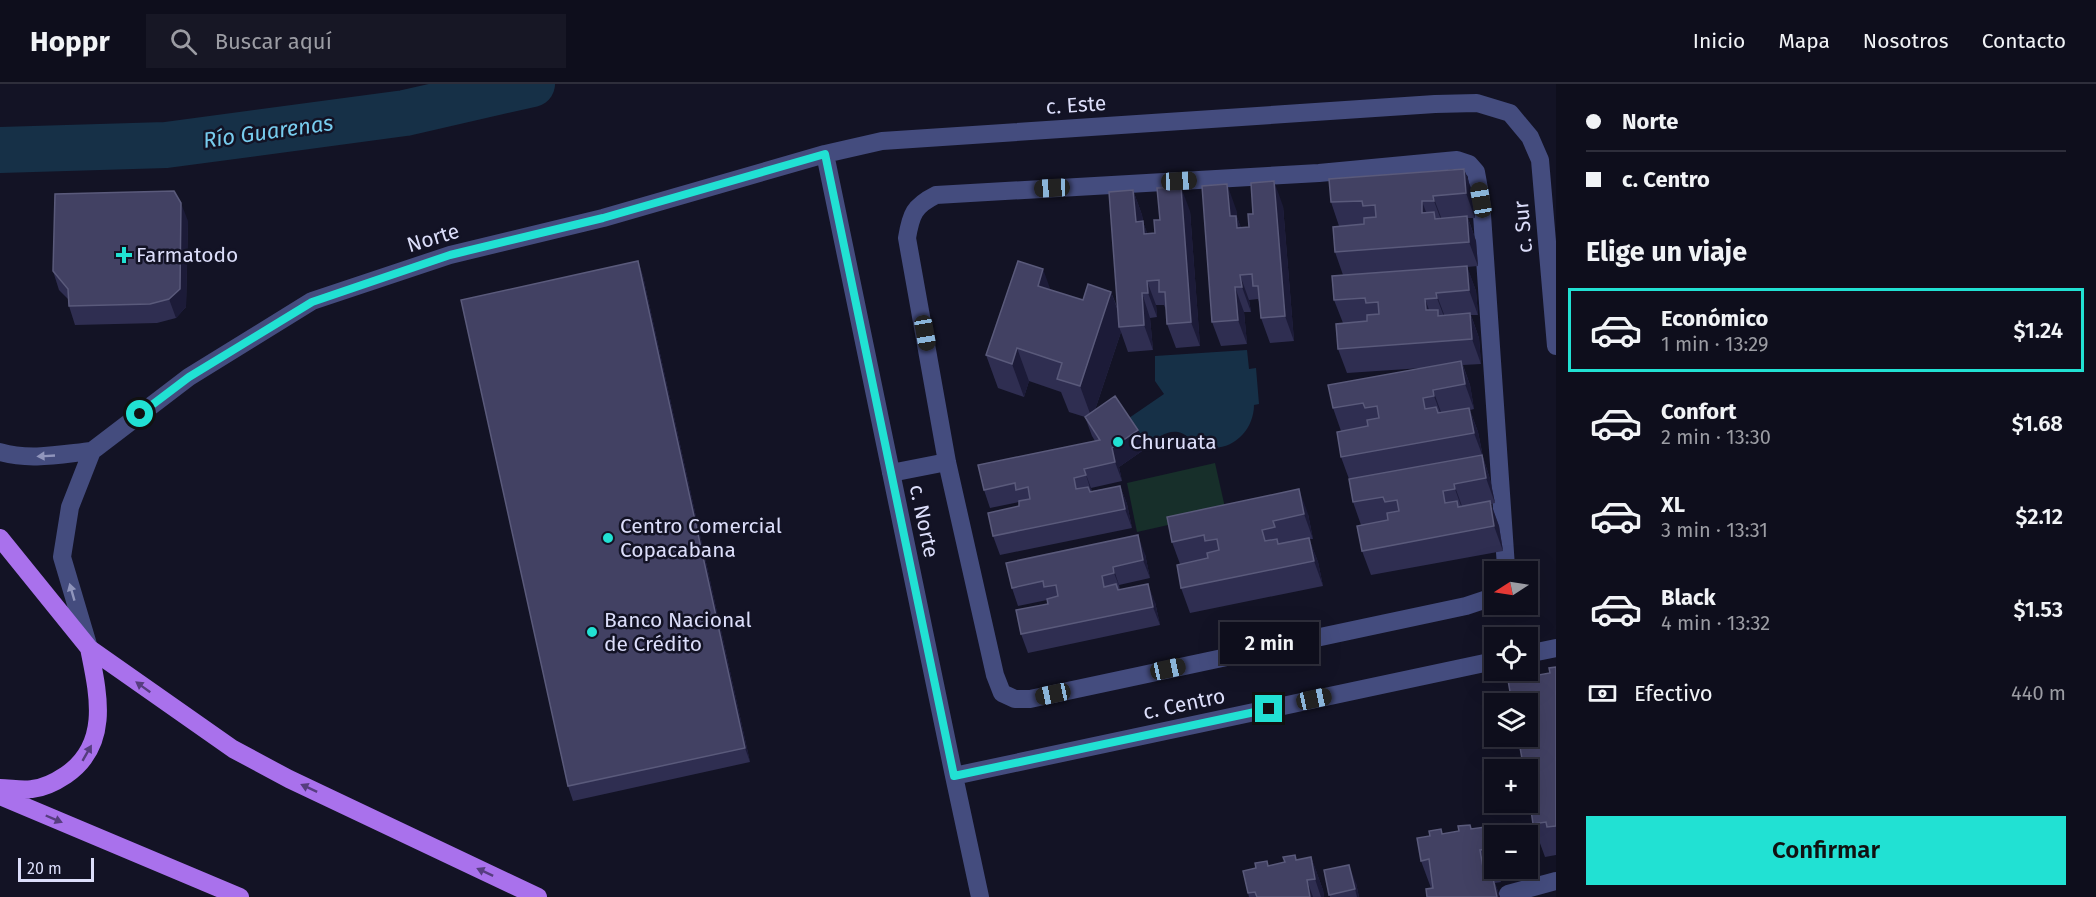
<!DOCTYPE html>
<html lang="es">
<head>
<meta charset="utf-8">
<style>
  :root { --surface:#0e0e1c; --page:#171725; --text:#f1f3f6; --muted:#9b9ca3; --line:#2e2e3b; --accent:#21e1d3 }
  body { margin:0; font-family:"Fira Sans",sans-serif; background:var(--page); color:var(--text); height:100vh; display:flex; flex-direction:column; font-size:22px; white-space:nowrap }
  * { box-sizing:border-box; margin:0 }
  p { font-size:20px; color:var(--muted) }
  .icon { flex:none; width:33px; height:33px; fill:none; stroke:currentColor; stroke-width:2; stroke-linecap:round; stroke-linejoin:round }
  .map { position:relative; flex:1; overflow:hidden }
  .side { display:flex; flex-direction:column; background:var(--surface); width:540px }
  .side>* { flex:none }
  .hud { display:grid; align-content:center; height:132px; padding:0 30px; background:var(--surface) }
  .needle { width:39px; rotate:258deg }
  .fabs { position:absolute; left:1484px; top:477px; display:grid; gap:12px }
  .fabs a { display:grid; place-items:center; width:54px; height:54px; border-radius:0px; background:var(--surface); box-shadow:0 6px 24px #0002,0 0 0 2px var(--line); font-size:30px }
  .scale { position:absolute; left:18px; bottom:15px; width:76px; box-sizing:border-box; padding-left:6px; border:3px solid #dcdefa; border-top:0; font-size:16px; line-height:21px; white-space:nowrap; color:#dcdefa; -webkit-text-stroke:4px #131325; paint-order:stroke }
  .end { position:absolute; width:27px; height:27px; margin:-14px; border:8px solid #21e1d3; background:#111; box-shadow:0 0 0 3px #111 }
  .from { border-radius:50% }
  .bubble { position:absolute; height:42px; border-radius:0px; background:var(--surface); box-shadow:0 6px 24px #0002,0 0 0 2px var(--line); font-size:20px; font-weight:600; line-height:42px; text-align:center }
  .car { position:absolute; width:18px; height:36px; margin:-18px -9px; border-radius:8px; box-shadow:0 0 4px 2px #0007; background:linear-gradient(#222 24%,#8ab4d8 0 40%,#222 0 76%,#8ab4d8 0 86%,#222 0) }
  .hud b { display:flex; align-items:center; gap:21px; height:57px; font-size:22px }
  .hud b+b { border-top:2px solid var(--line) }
  .hud i { width:15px; height:15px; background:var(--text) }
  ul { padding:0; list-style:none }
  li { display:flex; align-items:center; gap:18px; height:84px; margin:0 12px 9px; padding:0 18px; border:3px solid transparent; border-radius:0px }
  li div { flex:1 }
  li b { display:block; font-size:22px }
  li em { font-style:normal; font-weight:600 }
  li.selected { border-color:var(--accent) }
  li>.icon { width:54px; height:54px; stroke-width:1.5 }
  h2 { padding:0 30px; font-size:27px; line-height:72px }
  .pay { display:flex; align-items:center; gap:15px; height:66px; padding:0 30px; font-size:22px }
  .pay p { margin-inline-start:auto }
  .button { display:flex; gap:12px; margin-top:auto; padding:12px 30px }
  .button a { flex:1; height:69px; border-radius:0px; background:var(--accent); color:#111; font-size:24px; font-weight:600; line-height:69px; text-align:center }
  header { display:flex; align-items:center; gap:36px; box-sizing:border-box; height:84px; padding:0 30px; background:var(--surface); border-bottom:2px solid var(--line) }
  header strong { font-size:28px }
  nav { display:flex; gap:33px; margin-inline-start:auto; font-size:21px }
  .search { width:420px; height:54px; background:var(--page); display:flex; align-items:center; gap:15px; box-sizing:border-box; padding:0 21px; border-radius:0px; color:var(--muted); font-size:22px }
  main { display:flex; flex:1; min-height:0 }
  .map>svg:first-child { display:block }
  .green { fill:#172f2a }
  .water { fill:#163047 }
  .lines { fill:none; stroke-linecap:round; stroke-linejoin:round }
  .river { stroke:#163047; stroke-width:46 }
  .minor { stroke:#444c7e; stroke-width:18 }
  .major { stroke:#a971ec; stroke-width:18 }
  .wall { fill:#2f2e51 }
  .shaded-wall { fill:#1c1b38 }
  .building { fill:#424163; stroke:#5a5a7b; stroke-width:1.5 }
  .oneway { fill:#9095bc }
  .oneway2 { fill:#563d7f }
  .route { stroke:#21e1d3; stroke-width:8 }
  .poi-dot { fill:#21e1d3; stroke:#131325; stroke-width:2 }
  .labels { text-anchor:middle; stroke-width:5; stroke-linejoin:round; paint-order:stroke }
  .street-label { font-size:21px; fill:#dcdefa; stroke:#131325 }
  .poi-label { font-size:21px; fill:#dcdefa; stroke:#131325; text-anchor:start }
  .water-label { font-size:22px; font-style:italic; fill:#77cbed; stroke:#131325 }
</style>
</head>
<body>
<header>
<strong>Hoppr</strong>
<div class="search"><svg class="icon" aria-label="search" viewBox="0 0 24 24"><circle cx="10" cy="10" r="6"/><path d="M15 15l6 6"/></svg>Buscar aquí</div>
<nav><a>Inicio</a><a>Mapa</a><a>Nosotros</a><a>Contacto</a></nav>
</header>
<main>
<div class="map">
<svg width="1556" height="813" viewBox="0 0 1556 813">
  <rect width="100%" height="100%" fill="#131325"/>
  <path class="green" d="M1215 379 1226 428 1137 448 1127 399Z"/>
  <path class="water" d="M1247 266 1249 285 1256 284 1259 320 1254 321C1254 349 1227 373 1198 360 1191 357 1186 349 1178 348 1167 346 1157 354 1148 360L1129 334 1164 310 1155 297V272Z"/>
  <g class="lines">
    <path class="river" d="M0 66 166 61 405 29 532 0"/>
    <path class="minor" d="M825 70 954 692 980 813
      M92 367 189 293 312 217 450 171 603 134 825 70 882 57 1435 20 1477 19 1510 29 1530 53 1540 76 1556 262
      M0 368C30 377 62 370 92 367
      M891 389 947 378
      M1494 507 1487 515 1466 522 1030 615H1015L1002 609 995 591 947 378 907 154C911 130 914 122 936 111L1319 89 1457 76 1469 80 1476 88 1481 116 1506 483 1504 488
      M89 564 62 473 70 423 92 367
      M1527 570 1556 564
      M954 692 1494 577
      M1509 813 1508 810 1556 797"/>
    <path class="major" d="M0 454 89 564 233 665 289 695 538 813
      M0 704C10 704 22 707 32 705 44 704 57 697 66 691 111 660 98 609 89 564
      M0 712 240 813"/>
  </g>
  <path class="wall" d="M1464 85 1473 110 1475 134H1468L1476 157 1478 182 1467 183 1476 207 1478 231H1471L1479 254 1481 280 1463 281 1470 301 1474 325 1470 326 1478 348 1483 373 1490 395 1495 419 1491 420 1499 442 1503 467 1371 491 1362 467 1361 441 1353 418 1349 395 1341 373V347L1333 324 1422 284 1347 289 1338 265 1343 239 1334 216 1343 191 1335 168 1339 142 1331 118Z
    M1133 106 1142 131 1143 138 1147 149H1155L1160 136 1190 127 1200 262 1176 264 1167 240 1166 226 1164 221H1156L1157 233 1150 234 1153 266 1128 268 1121 248 1095 326 1145 365 1119 383 1122 397 1091 404 1092 407 1120 402 1127 420 1132 444 1000 471 993 452 1019 422V418L990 424 984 406 1095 357 1092 352 1085 333 1069 328 1061 308 1029 297 1024 313 998 304 986 271 1051 206 1083 216 1111 208 1118 225Z
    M1283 122 1294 257 1270 259 1261 234 1260 220 1258 215 1249 216 1251 228H1244L1247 260 1221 262 1212 238 1236 125 1237 133 1241 144 1249 143 1253 130Z
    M188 137 186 223 176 234 157 239 75 241 69 222V216L59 206 53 187Z
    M638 177 643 192 750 678 573 717 568 702Z
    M1308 430 1313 455H1309L1318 478 1323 502 1190 529 1181 504 1180 480 1172 458 1167 433Z
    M1145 470 1150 494 1119 501 1120 506 1155 518 1160 541 1028 569 1021 550 1048 520 1047 516 1018 522 1012 504Z
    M1556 583V771L1545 773 1533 740 1534 718 1527 698V620H1512L1508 596 1550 589Z
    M1470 741 1471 745 1494 767V784H1498L1501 798 1495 799 1500 813H1427L1431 804 1421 777 1443 750 1459 747Z
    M1311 773 1323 806 1324 813H1249L1248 809 1256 784Z
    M1324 786 1356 799 1359 813H1330Z"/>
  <path class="shaded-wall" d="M1464 85 1473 110 1475 134 1466 109Z
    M1274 97 1283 122 1294 257 1285 232Z
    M1227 100 1236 125 1237 133 1245 156 1230 132Z
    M1181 103 1190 127 1200 262 1191 238Z
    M1133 106 1142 131 1143 138 1152 162 1136 138Z
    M1433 112 1442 136 1443 141 1434 117Z
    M1422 117 1431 142 1422 129Z
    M181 119 188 137 186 223 176 234 169 215Z
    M1467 132 1476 157 1478 182 1469 158Z
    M638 177 643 192 750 678 745 664Z
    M1467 182 1476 207 1478 231 1469 206Z
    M1043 185 1055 218 1038 202Z
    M1240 191 1249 216 1251 228 1242 203Z
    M1147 197 1156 221 1157 233 1148 209Z
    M1235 203 1244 228 1247 260 1238 236Z
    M1111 208 1123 241 1119 243 1121 248 1092 335 1080 302Z
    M1142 209 1150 234 1153 266 1144 241Z
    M1436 209 1445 233 1446 238 1437 214Z
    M1425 215 1434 239 1426 226Z
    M1470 229 1479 254 1481 280 1472 255Z
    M1017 264 1029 297 1024 313 1012 280Z
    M1461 277 1470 301 1474 325 1465 300Z
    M1433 306 1442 331 1443 336 1434 312Z
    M1469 324 1478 348 1483 373 1474 349Z
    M1138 346 1145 365 1119 383 1122 397 1115 378 1112 364Z
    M1482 371 1490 395 1495 419 1486 394Z
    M1084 385 1091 404 1092 410 1086 391Z
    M1454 400 1463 425 1464 430 1455 405Z
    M1120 402 1127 420 1132 444 1125 425Z
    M1299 405 1308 430 1313 455 1304 430Z
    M1490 417 1499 442 1503 467 1494 442Z
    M1138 451 1145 470 1150 494 1143 476Z
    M1309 454 1318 478 1323 502 1314 477Z
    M1113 483 1121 507 1114 489Z
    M1148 500 1155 518 1160 541 1153 523Z
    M1470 741 1481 773 1480 766 1492 799 1485 795Z
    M1485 743 1494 767V780L1489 765Z
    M1311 773 1323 806 1324 813H1321L1315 795Z
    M1349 781 1356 799 1359 813H1357Z
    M1496 784H1498L1501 798Z
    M1493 794 1500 813H1497Z
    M1307 796 1313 813H1310Z"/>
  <path class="building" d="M1464 85 1466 109 1433 112 1434 117H1422V129L1434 128 1435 135 1467 132 1469 158 1335 168 1333 143 1364 140V134L1376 133 1375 121 1363 122 1362 117 1331 118 1329 95Z
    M1274 97 1285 232 1261 234 1258 202H1253L1252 190 1240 191 1242 203H1235L1238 236 1212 238 1202 102 1227 100 1230 132H1236L1237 144 1249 143 1248 130H1253L1251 99Z
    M1181 103 1191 238 1167 240 1165 208H1159V196L1147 197 1148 209H1142L1144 241 1119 243 1109 108 1133 106 1136 138 1143 137 1144 150 1155 149 1154 136H1160L1157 104Z
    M174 107 181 119 180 205 169 215 150 220 69 222 68 205 53 187 55 110Z
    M638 177 745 664 568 702 461 216Z
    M1018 177 1043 185 1038 202 1083 216 1088 200 1111 208 1080 302 1057 295 1062 279 1017 264 1012 280 986 271Z
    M1467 182 1469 206 1436 209 1437 214 1425 215 1426 226H1438V232L1470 229 1472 255 1338 265 1336 240 1367 237V231L1379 230 1378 218 1366 219 1365 214 1334 216 1332 192Z
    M1461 277 1465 300 1433 306 1434 312 1423 314 1425 325 1436 323 1438 329 1469 324 1474 349 1341 373 1337 348 1368 342 1367 336 1379 334 1377 322 1365 324 1363 319 1333 324 1328 301Z
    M1115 312 1138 346 1112 364 1115 378 1084 385 1086 391 1074 394 1076 405 1088 403 1090 408 1120 402 1125 425 993 452 988 429 1019 422V417L1030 415 1028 403 1016 406 1015 399 984 406 978 381 1100 356 1085 333Z
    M1482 371 1486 394 1454 400 1455 405 1443 407 1445 419 1457 417 1458 423 1490 417 1494 442 1362 467 1357 442 1388 436 1387 429 1399 427 1397 416 1385 418 1383 413 1353 418 1349 395Z
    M1299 405 1304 430 1273 437 1275 443 1262 446 1265 457 1277 455 1278 460 1309 454 1314 477 1181 504 1177 481 1208 474 1207 469 1219 466 1217 455 1205 457 1204 451 1172 458 1167 433Z
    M1138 451 1143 476 1113 483 1114 489 1102 492 1104 503 1116 500 1118 506 1148 500 1153 523 1021 550 1016 526 1048 520 1047 515 1058 512 1056 501 1044 503 1043 497 1012 504 1006 479Z
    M1556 583V742L1547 743 1546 738 1533 740 1530 719 1538 718 1533 690 1527 692V686H1524L1518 652H1527V620H1520V617L1512 619 1508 596 1521 594 1520 589 1532 587 1533 592 1550 589 1549 584Z
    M1470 741 1471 745 1485 743 1489 765 1480 766 1485 795 1493 794 1497 813H1427L1426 805 1433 804 1429 775 1421 777 1417 754 1430 752 1429 747 1441 745 1442 750 1459 747 1458 742Z
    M1295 771 1296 776 1311 773 1315 795 1307 796 1310 813H1257L1255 808 1248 809 1243 787 1256 784 1255 779 1267 777 1268 782 1285 778 1283 773Z
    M1349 781 1355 805 1329 811 1324 786Z"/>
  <defs><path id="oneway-solid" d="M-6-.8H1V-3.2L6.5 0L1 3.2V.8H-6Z" transform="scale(1.5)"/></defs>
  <g class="oneway">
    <use href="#oneway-solid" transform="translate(46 372) rotate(177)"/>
    <use href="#oneway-solid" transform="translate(72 508) rotate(-106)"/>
  </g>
  <g class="oneway2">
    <use href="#oneway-solid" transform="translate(143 603) rotate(-144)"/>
    <use href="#oneway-solid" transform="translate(87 669) rotate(-60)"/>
    <use href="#oneway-solid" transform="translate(309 704) rotate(-155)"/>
    <use href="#oneway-solid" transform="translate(54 735) rotate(23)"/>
    <use href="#oneway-solid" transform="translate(485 788) rotate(-155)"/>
  </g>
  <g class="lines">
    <path class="route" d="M140 330 189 293 312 218 450 171 603 134 825 70 954 692 1269 625"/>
  </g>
  <g class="poi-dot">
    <path d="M121 162h6v6h6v6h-6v6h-6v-6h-6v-6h6z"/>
    <circle cx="1118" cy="358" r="6"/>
    <circle cx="608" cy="454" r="6"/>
    <circle cx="592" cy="548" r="6"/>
  </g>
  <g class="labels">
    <g class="street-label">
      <text transform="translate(1076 21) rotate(-4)" y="7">c. Este</text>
      <text transform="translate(1523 143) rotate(-95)" y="7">c. Sur</text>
      <text transform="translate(433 154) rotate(-17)" y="7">Norte</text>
      <text transform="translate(924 437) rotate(78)" y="7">c. Norte</text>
      <text transform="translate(1184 620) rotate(-12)" y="7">c. Centro</text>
    </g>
    <g class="poi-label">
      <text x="136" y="178">Farmatodo</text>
      <text x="1130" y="365">Churuata</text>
      <text x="620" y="449">Centro Comercial<tspan x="620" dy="24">Copacabana</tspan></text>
      <text x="604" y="543">Banco Nacional<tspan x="604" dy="24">de Crédito</tspan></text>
    </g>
    <g class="water-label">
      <text transform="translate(268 47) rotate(-8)" y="8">Río Guarenas</text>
    </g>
  </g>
</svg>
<div class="fabs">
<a><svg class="needle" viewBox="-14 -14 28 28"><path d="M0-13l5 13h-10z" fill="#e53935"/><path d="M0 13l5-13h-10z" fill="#9b9ca3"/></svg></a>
<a><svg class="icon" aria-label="locate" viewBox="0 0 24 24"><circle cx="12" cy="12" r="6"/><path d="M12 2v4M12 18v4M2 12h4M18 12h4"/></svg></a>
<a><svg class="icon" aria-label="layers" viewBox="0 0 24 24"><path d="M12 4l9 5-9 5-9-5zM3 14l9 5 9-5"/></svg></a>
<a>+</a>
<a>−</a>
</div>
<div class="scale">20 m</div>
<i class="end from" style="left:140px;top:330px"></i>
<i class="end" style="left:1269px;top:625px"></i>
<div class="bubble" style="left:1220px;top:538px;width:99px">2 min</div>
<i class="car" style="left:1179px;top:97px;rotate:87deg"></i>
<i class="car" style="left:1052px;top:104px;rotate:267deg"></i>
<i class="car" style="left:1481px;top:116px;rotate:350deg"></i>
<i class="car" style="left:925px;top:249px;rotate:170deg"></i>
<i class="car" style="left:1168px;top:585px;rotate:78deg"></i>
<i class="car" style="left:1053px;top:610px;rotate:258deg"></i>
<i class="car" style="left:1314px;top:615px;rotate:78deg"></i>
</div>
<section class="side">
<div class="hud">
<b><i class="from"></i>Norte</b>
<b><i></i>c. Centro</b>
</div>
<h2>Elige un viaje</h2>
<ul>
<li class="selected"><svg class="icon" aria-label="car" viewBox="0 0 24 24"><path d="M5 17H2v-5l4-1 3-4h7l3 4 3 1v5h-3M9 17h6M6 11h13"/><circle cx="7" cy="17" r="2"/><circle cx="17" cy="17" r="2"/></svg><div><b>Económico</b><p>1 min · 13:29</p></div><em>$1.24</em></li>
<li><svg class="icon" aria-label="car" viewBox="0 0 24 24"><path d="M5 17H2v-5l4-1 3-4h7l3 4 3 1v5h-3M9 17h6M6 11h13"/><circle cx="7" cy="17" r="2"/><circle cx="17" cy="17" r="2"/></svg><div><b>Confort</b><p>2 min · 13:30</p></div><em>$1.68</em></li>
<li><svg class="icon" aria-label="car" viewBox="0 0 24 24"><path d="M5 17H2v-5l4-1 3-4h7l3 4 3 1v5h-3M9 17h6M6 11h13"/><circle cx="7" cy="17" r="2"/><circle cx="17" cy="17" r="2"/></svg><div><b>XL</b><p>3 min · 13:31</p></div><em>$2.12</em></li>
<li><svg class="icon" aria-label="car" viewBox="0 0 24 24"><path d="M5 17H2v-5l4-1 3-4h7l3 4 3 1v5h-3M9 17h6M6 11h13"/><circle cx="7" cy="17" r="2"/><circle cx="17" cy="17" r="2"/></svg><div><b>Black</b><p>4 min · 13:32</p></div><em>$1.53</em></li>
</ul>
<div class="pay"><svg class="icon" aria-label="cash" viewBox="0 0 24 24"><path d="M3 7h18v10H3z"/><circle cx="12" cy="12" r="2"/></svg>Efectivo<p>440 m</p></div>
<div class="button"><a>Confirmar</a></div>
</section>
</main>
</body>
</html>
